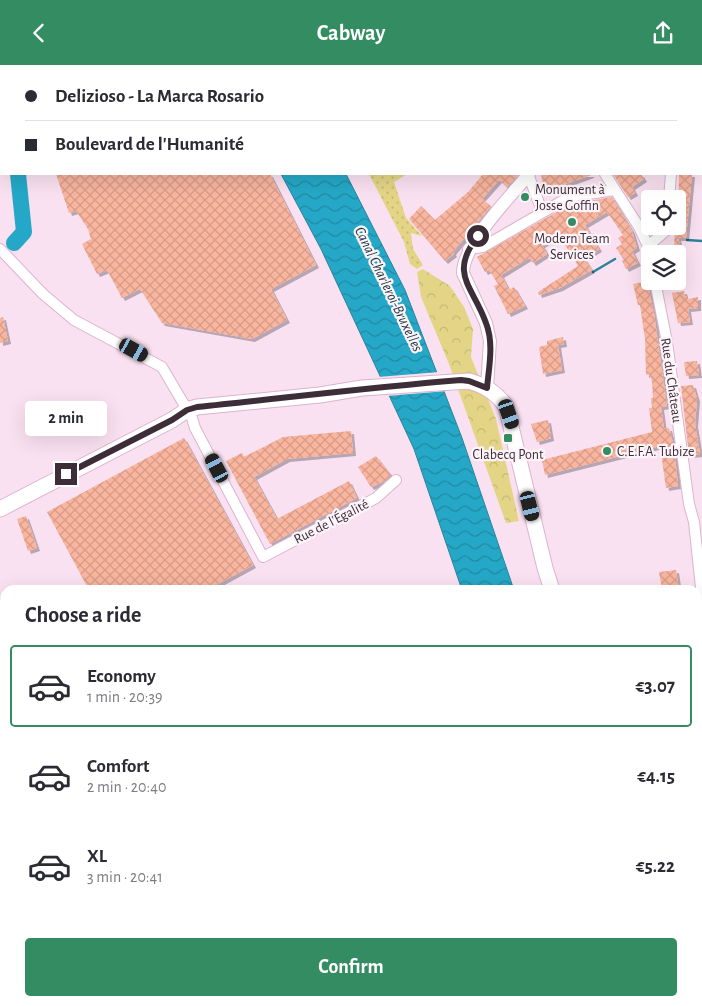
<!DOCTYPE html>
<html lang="en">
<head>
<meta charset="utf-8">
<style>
  :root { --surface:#fff; --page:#f7f7f7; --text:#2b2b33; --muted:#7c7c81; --line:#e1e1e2; --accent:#348d62 }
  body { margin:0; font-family:"Alegreya Sans",sans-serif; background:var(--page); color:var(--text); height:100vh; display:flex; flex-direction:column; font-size:19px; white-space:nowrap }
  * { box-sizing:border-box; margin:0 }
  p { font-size:16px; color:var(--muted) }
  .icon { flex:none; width:28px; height:28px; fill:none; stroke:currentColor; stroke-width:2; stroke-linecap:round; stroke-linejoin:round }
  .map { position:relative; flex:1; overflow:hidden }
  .panel { position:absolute; left:0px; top:520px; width:702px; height:421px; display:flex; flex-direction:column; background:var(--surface); border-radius:15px 15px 0 0; box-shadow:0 5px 20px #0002 }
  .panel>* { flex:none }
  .guide { position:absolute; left:0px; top:0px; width:702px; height:110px; box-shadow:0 5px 20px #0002; display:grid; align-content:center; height:110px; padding:0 25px; background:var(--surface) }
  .buttons { position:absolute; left:641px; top:125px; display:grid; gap:10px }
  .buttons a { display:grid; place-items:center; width:45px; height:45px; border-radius:5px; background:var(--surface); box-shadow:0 5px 20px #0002; font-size:25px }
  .end { position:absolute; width:22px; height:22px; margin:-11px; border:6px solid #3d2d38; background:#fff; box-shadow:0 0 0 2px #fff }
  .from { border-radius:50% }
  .bubble { position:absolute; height:35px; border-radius:5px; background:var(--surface); box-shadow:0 5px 20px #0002; font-size:16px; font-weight:600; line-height:35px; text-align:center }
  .car { position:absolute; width:15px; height:30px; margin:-15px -8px; border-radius:6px; box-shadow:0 0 4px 1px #0007; background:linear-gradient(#222 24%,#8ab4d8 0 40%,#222 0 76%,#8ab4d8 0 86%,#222 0) }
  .guide b { display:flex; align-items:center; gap:18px; height:48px; font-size:19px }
  .guide b+b { border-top:1px solid var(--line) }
  .guide i { width:12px; height:12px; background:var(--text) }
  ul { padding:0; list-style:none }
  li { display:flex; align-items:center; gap:15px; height:82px; margin:0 10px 8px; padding:0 15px; border:2px solid transparent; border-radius:5px }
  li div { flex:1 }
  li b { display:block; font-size:19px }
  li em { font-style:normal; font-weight:600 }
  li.current { border-color:var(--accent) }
  li>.icon { width:45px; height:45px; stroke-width:1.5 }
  h2 { padding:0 25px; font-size:22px; line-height:60px }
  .button { display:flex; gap:10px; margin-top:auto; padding:10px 25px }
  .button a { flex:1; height:58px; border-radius:5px; background:var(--accent); color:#fff; font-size:20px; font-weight:600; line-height:58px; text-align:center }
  header { display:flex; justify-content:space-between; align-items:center; height:65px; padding:0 25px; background:var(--accent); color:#fff; font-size:22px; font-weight:600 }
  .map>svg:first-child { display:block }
  .grass { fill:url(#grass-dots) }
  .forest { fill:url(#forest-crowns) }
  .water { fill:url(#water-waves); stroke:#2c839c }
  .pier { fill:#fae1f1 }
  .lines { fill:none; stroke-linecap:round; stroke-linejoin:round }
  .stream { stroke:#2c839c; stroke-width:2.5 }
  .river { stroke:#25a8c7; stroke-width:16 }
  .building { fill:url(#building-cross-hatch); filter:url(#shadow) }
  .minor-casing { stroke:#dbb3ce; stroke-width:12 }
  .tertiary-casing { stroke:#dbb3ce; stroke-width:14 }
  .secondary-casing { stroke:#dbb3ce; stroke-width:17 }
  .minor { stroke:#fff; stroke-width:10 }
  .tertiary { stroke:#fff; stroke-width:12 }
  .secondary { stroke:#fff; stroke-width:15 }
  .rail { stroke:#6f5d69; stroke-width:2.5 }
  .route { stroke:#3d2d38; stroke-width:6 }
  .poi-dot { fill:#348d62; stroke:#fcf4f9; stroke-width:2 }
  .labels { text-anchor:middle; stroke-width:4.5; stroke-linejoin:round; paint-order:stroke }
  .poi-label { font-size:14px; fill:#3d2d38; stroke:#fcf4f9; text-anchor:start }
  .street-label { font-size:14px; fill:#3d2d38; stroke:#fcf4f9 }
  .water-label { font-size:15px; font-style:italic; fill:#1b353c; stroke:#fcf4f9 }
</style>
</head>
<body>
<header><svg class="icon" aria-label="back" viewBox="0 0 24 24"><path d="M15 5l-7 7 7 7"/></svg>Cabway<svg class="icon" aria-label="share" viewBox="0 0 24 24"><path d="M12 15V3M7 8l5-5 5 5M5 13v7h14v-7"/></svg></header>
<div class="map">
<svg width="702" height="941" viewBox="0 0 702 941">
  <defs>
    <pattern id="grass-dots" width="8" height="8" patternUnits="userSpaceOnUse" patternTransform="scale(1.25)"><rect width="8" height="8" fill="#e4d586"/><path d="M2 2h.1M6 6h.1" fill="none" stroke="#c4b774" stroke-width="1.8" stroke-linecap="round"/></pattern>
    <pattern id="forest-crowns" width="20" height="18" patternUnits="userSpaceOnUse" patternTransform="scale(1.25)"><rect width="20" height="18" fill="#e4d586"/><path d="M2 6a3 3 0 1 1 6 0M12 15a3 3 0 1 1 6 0" fill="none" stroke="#c4b774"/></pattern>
    <pattern id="water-waves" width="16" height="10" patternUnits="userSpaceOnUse" patternTransform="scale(1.25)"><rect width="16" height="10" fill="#25a8c7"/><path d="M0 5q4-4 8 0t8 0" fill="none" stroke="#2189a3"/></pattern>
    <pattern id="building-cross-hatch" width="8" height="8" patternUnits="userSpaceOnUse" patternTransform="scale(1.25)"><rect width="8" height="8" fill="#f9b59e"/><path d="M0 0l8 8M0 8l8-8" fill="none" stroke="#d69c89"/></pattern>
    <filter id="shadow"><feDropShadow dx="3" dy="3" stdDeviation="0" flood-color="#0004"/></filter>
  </defs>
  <rect width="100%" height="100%" fill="#fae1f1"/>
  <path class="grass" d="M369 109H407L394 117 406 153 422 171 411 168 413 184 423 200 417 204 410 199 404 177Z
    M698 909 702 913V941H665L663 936H698Z"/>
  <path class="forest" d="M423 204 450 221 464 242 473 264 471 292 496 354 519 456 506 458 449 299 421 232 417 207Z"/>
  <path class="water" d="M281 109H346L405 225 462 373 514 525H462L414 384 321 184Z"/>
  <path class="pier" d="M439 307 447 326 387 331 378 312Z"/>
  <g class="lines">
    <path class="stream" d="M687 175 702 176
      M593 207 615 194"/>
    <path class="river" d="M20 1V0
      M14 178 24 167 18 109"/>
  </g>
  <path class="building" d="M56 109H270L316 200 271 224 287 255 252 274 162 258 140 224 122 233 107 205 97 209 82 179 91 174 88 164 76 146 69 148Z
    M483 109H519L507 122 499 115 482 134 491 141 453 187 454 189 445 196 409 154 421 141 435 155 468 127Z
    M541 109H591V110L547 126 543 121Z
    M613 109H641L644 114 632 122 635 128 628 132Z
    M679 109H692L686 173H678L682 189H660V186L674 183 675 161H678Z
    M612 132 632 166 637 183 632 186 638 198 626 204 622 196 624 195 616 183 622 179 618 173 623 170 607 147 585 160 599 184 584 193 592 205 560 223 539 230 538 227 578 201 559 170 542 180 547 189 533 198 530 193 527 194 501 210 509 225 514 222 525 241 508 249 494 221 498 219 489 205 485 207 477 192 571 139Z
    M647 216 654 249 667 341 661 342 664 364 669 363 674 382 678 421 666 423 660 381 545 410 542 395 652 367 649 343H652L651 333H653L652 317 650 309 646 310 645 274 640 240H638L633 219Z
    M684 226 685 231H688V234L698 232V243L688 244 690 257 678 258 672 228Z
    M3 252 8 276 0 278V253Z
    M563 272 564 279 558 280 562 305 543 309 539 282 547 280V276Z
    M697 296 699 310 686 311 684 297Z
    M693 320 697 334 695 359 700 389 689 390 681 321Z
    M548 355 551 373 537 377 531 359Z
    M351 366 353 388 287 394 254 412 277 454 349 416 357 433 270 479 226 396 242 388 244 392 283 372Z
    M184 373 253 500 207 525H89L47 447Z
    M376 391 391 410 385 416 371 422 358 402Z
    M26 451 37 483 28 486 17 454Z
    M676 505 679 525H662L659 507Z"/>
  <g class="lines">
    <defs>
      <path id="minor" d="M557 0 558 1
        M528 109 542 146
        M605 109 639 162 648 181 650 198
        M669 134 671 109
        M648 181 668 164V161
        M0 184 43 229 74 255 162 302 192 353 195 363 263 492 376 433 396 415
        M468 184 483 182 569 132 614 125
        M655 216 667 277 689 439 694 457 702 532"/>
      <path id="tertiary" d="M647 0V1
        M664 1V0
        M487 323 490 276 486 258 463 208C463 179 510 132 529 109"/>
      <path id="secondary" d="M0 444 172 355 187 345 197 342 320 330 362 323 469 316C486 321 496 328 506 341L545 503 552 525
        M698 891 702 898"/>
    </defs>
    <use href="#minor" class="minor-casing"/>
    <use href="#tertiary" class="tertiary-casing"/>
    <use href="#secondary" class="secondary-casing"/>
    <use href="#minor" class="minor"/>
    <use href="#tertiary" class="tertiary"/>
    <use href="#secondary" class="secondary"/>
    <path class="rail" d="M0 534 5 560
      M177 936 180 941"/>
  </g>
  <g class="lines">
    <path class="route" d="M66 409 172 355 187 345 197 342C285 333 373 322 461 315L469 316 487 323C489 302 494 278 486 258 473 221 448 209 478 171"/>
  </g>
  <g class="poi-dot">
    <circle cx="525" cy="132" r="5"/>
    <circle cx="572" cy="157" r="5"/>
    <rect x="503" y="368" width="10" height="10" rx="2.5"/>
    <circle cx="607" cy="386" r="5"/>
  </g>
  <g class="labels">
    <g class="poi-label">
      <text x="535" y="129">Monument à<tspan x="535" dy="16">Josse Goffin</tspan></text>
      <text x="572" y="178" text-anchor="middle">Modern Team<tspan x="572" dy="16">Services</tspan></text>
      <text x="617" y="391">C.E.F.A. Tubize</text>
      <text x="508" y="394" text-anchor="middle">Clabecq Pont</text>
    </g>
    <g class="street-label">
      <text transform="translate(672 315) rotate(82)" y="5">Rue du Château</text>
      <text transform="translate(331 456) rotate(-27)" y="5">Rue de l'Égalité</text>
    </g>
    <g class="water-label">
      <text transform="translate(389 224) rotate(64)" y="5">Canal Charleroi-Bruxelles</text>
    </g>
  </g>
</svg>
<div class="buttons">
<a><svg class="icon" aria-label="locate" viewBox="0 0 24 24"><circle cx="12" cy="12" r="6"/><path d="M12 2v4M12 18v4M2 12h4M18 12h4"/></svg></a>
<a><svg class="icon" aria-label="layers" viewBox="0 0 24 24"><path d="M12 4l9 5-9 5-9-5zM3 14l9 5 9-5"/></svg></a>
</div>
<i class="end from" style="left:478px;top:171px"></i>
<i class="end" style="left:66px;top:409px"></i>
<div class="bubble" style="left:25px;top:336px;width:82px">2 min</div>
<i class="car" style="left:134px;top:285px;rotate:119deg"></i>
<i class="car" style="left:509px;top:349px;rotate:161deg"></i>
<i class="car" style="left:217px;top:403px;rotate:332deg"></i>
<i class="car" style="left:530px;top:441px;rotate:166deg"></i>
<div class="guide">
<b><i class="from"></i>Delizioso - La Marca Rosario</b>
<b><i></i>Boulevard de l'Humanité</b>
</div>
<section class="panel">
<h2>Choose a ride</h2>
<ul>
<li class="current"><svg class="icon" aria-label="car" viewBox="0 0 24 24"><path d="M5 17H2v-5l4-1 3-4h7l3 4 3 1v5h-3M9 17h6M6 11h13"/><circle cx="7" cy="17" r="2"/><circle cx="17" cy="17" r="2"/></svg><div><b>Economy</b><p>1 min · 20:39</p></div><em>€3.07</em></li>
<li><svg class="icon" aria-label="car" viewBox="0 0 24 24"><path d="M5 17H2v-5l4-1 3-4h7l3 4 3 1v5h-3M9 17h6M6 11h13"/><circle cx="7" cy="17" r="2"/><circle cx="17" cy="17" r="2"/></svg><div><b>Comfort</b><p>2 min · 20:40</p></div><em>€4.15</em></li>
<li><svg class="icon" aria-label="car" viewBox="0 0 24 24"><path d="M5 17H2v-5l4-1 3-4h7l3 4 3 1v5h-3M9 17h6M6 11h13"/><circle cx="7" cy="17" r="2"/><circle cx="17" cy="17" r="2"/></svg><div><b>XL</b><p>3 min · 20:41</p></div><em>€5.22</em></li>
</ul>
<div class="button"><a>Confirm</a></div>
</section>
</div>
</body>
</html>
